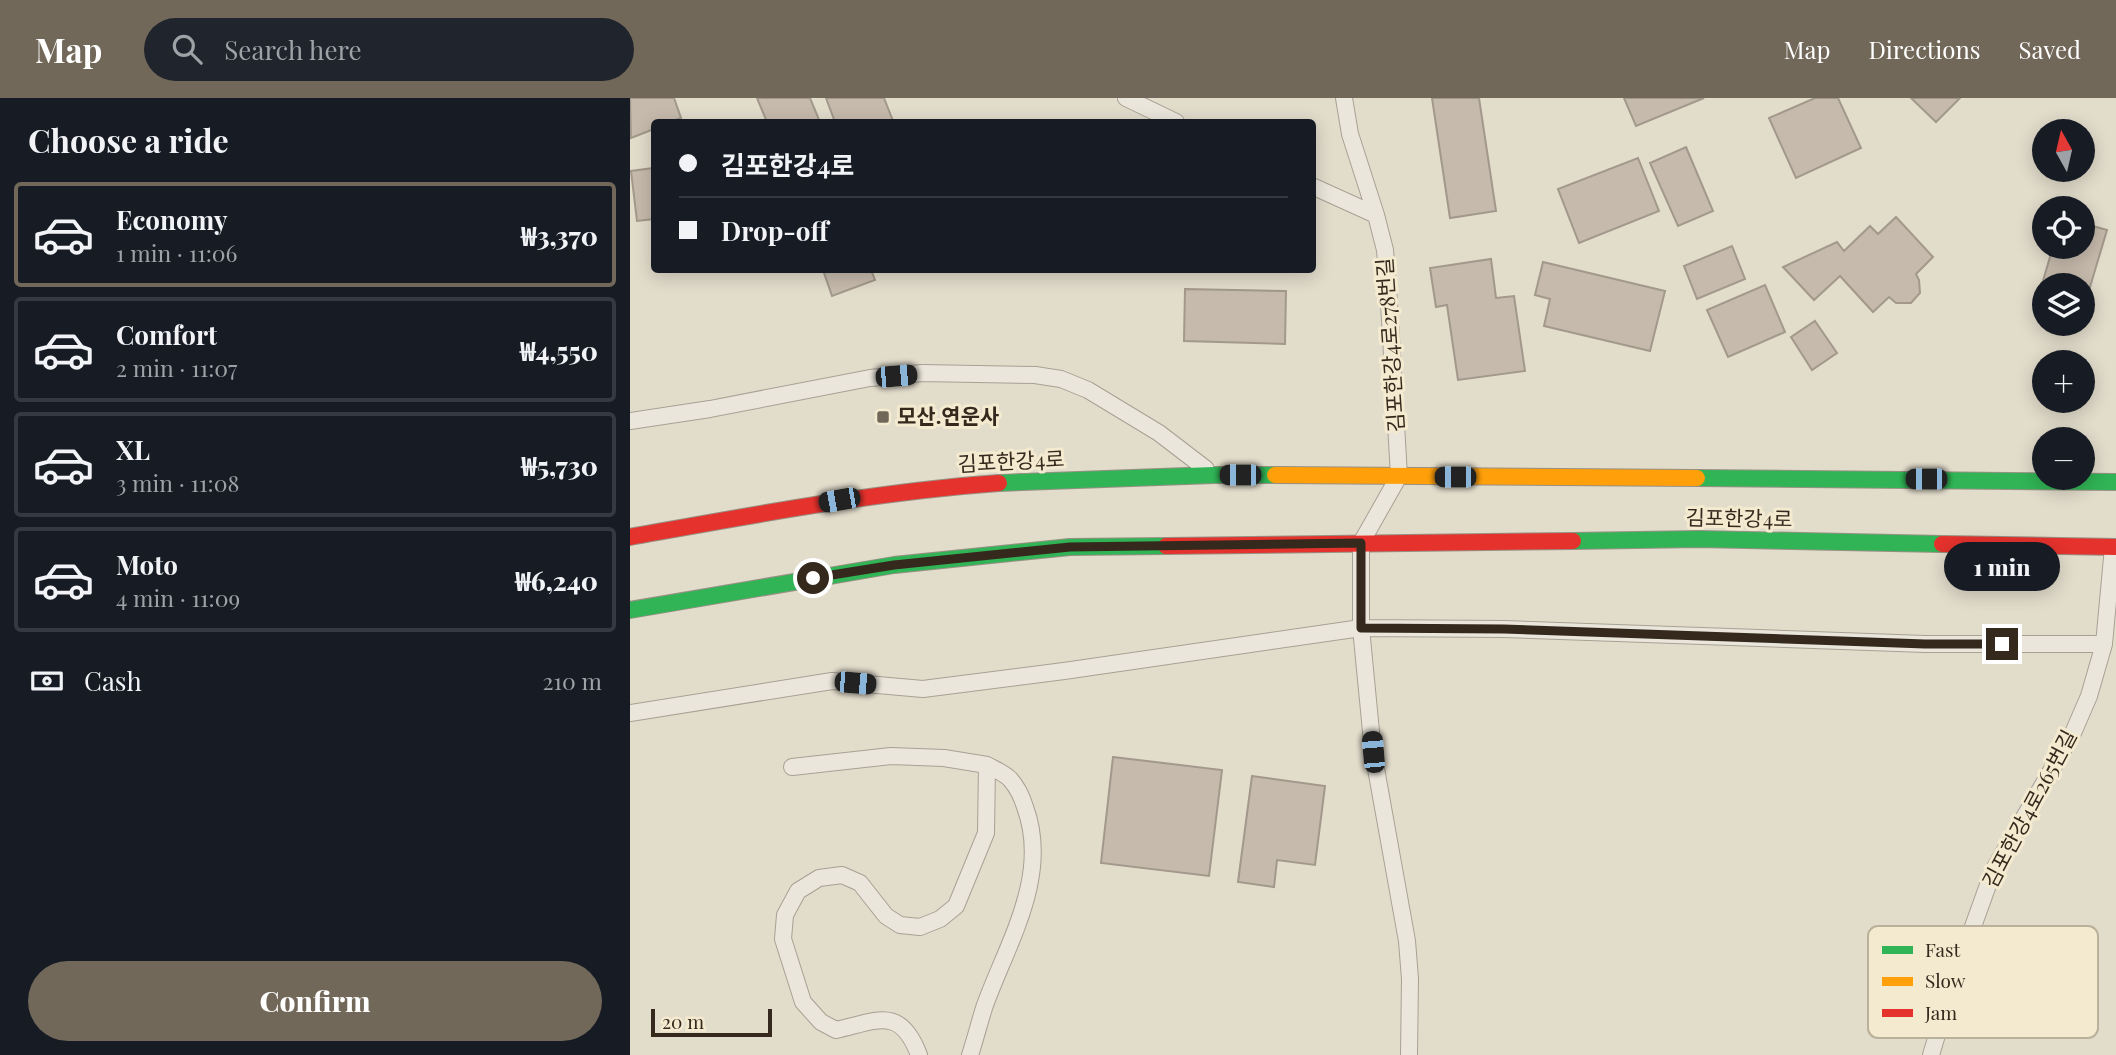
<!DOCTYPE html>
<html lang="en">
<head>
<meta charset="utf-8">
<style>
  :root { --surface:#171b24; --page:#20242c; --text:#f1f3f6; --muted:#9ea1a6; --line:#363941; --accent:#72685a }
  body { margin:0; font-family:"Playfair Display","Noto Sans KR",serif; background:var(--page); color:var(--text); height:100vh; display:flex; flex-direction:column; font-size:26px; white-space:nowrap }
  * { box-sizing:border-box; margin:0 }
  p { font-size:23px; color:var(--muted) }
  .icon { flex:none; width:38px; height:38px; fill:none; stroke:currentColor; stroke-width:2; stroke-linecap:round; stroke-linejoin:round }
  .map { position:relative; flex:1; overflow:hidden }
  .panel { display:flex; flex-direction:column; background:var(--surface); width:630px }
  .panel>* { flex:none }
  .top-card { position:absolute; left:21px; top:21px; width:665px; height:154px; border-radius:7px; box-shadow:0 4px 18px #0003; display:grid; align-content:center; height:154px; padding:0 28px; background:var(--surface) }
  .needle { width:46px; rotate:352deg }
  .controls { position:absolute; left:1402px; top:21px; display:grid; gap:14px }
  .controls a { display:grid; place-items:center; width:63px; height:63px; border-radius:50%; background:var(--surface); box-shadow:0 4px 18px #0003; font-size:35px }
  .scale { position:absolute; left:21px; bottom:18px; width:121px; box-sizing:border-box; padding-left:7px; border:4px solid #35291d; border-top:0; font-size:19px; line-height:24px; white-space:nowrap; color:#35291d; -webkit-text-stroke:5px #f4ead0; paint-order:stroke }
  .end { position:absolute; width:32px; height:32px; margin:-16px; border:9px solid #35291d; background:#fff; box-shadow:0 0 0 4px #fff }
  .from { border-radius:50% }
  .bubble { position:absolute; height:49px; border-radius:24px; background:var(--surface); box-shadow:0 4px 18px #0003; font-size:23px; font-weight:800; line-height:49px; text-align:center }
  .car { position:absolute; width:21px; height:42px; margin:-21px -10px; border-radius:9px; box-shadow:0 0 5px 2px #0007; background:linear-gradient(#222 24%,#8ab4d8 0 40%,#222 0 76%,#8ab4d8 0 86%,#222 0) }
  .top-card b { display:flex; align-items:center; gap:24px; height:66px; font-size:26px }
  .top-card b+b { border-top:2px solid var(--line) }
  .top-card i { width:18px; height:18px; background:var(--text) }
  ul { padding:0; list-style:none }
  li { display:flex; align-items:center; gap:21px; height:105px; margin:0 14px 10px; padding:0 14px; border:4px solid var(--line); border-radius:7px }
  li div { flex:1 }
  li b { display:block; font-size:26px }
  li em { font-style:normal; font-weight:800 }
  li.current { border-color:var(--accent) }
  li>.icon { width:63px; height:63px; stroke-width:1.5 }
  h2 { padding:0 28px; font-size:32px; line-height:84px }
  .pay { display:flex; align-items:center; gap:18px; height:77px; padding:0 28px; font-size:26px }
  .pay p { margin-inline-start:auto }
  .action { display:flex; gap:14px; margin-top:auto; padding:14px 28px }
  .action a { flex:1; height:80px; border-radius:42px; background:var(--accent); color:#fff; font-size:28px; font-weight:800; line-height:80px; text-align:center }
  header { display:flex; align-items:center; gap:42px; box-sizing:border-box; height:98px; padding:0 35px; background:var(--accent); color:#fff }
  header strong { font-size:33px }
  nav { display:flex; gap:38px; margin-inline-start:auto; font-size:24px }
  .search { width:490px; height:63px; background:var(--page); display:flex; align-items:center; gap:18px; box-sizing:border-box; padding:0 24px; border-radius:38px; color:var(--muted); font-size:26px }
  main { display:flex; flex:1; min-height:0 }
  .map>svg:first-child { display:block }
  .building { fill:#c6baac; stroke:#a2988b; stroke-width:2 }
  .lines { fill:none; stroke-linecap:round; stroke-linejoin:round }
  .lane-casing { stroke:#a7a194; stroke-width:18 }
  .fast-casing { stroke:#979084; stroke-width:18 }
  .slow-casing { stroke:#979084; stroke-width:18 }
  .jam-casing { stroke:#979084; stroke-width:18 }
  .lane { stroke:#eae6dc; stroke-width:16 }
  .fast { stroke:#30b455; stroke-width:16 }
  .slow { stroke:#ff9f0a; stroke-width:16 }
  .jam { stroke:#e5322d; stroke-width:16 }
  .route { stroke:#35291d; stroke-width:9 }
  .poi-dot { fill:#72685a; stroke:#f4ead0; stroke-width:2.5 }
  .labels { text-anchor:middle; stroke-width:6; stroke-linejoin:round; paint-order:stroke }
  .street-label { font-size:21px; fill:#35291d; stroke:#f4ead0 }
  .poi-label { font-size:21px; font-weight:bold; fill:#35291d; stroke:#f4ead0; text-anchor:start }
  .key { fill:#f4ead0; stroke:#bbb09a; stroke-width:2 }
  .key-label { font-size:19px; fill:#35291d }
</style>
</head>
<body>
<header>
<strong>Map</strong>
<div class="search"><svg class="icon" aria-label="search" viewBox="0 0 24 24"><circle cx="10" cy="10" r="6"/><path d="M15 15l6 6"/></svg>Search here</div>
<nav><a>Map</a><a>Directions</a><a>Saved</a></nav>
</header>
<main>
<section class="panel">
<h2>Choose a ride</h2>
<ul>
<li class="current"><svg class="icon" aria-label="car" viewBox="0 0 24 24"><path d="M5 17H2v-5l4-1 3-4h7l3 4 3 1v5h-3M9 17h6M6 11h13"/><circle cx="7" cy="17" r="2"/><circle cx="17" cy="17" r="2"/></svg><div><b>Economy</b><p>1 min · 11:06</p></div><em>₩3,370</em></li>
<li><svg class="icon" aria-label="car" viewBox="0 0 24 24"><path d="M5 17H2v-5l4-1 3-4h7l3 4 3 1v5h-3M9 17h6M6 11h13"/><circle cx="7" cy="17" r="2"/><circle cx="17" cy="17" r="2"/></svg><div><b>Comfort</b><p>2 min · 11:07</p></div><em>₩4,550</em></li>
<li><svg class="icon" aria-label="car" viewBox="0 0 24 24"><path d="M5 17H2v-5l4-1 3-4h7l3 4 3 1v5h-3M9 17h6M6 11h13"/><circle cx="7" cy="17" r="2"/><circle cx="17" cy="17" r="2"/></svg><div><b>XL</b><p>3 min · 11:08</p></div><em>₩5,730</em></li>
<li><svg class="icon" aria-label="car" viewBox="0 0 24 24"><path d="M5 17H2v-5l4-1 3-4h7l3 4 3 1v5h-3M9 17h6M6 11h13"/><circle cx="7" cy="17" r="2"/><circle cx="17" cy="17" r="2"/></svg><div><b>Moto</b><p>4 min · 11:09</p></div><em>₩6,240</em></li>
</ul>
<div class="pay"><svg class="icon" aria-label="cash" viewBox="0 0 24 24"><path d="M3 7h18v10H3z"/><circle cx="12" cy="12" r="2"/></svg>Cash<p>210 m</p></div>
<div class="action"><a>Confirm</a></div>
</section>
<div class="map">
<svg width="1486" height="957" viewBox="0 0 1486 957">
  <rect width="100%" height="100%" fill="#e2dccb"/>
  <path class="building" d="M0 0H44L51 20 40 24H24V31L1 40Z
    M127 0H180L190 24H137Z
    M196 0H254L263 23 205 24Z
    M802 0H849L866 113 820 120Z
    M994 0H1074L1006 28Z
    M1185 0H1208L1231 50 1166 80 1139 20Z
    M1281 0H1330L1306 24Z
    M1056 49 1083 113 1048 128 1020 65Z
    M1008 60 1029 113 949 145 928 91Z
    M24 70V121L7 123 1 73Z
    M1266 119 1303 159 1286 176 1289 182 1290 195 1281 205H1266L1259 199 1243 214 1210 178 1184 202 1153 169 1207 144 1214 153 1240 128 1248 136Z
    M1452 125 1477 132 1457 199 1452 198V187L1412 186 1423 149H1452Z
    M1102 148 1115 181 1067 201 1054 168Z
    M861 161 866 200 884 198 895 273 828 282 817 207 806 209 800 170Z
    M913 164 1035 193 1020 253 914 228 920 201 905 197Z
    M193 172H241L245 182 202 198Z
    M1135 187 1155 234 1098 259 1077 212Z
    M555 191 656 193 655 246 554 243Z
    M1185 223 1207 255 1182 272 1161 239Z
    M483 659 592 672 579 778 471 765Z
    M622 678 695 688 685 767 647 762 644 789 608 784Z"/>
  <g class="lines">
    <defs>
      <path id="lane" d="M496 0 546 24
        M714 0 720 36 746 117 755 152 758 188 769 378 731 445V530L743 654 777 843 780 881 779 957
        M682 88 746 117
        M0 323 80 311 240 280 292 275 405 277 431 281 458 292 529 335 576 371
        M0 615 202 583 293 591 434 573 731 530 874 531 1295 546H1474
        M162 669 261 658 314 660 357 667
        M289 957C270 907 247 923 206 932L191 924 173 904 153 841 155 817 168 793 189 780 212 777 230 785 256 818 270 827 290 829 310 821 326 808 356 735 357 667C364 671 374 675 380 681 387 689 392 699 395 709 421 779 376 847 354 910 349 926 345 942 340 957
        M1301 957 1322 887 1363 773 1443 635 1459 598 1474 546 1483 449"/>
      <path id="fast" d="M1067 380 1486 384
        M369 385 584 377H645
        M943 443 1069 441 1312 446
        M0 512 264 467 440 449 536 448"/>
      <path id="slow" d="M645 377 1067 380"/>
      <path id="jam" d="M0 439C123 417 245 394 369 385
        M1312 446 1486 449
        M536 448 943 443"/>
    </defs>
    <use href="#lane" class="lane-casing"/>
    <use href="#fast" class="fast-casing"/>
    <use href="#slow" class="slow-casing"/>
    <use href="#jam" class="jam-casing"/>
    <use href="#lane" class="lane"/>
    <use href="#fast" class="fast"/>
    <use href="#slow" class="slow"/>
    <use href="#jam" class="jam"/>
  </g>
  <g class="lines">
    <path class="route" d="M183 480 264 467 440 449 731 445V530L874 531 1295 546H1372"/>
  </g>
  <rect class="poi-dot" x="246" y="312" width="14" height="14" rx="3.5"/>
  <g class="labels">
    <g class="street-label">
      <text transform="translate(761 247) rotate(-94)" y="7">김포한강4로278번길</text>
      <text transform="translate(381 364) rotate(-3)" y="7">김포한강4로</text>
      <text transform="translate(1109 421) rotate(1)" y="7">김포한강4로</text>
      <text transform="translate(1400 711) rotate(-62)" y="7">김포한강4로265번길</text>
    </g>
    <g class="poi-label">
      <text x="267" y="326">모산.연운사</text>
    </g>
  </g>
  <rect x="1238" y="828" width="230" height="112" rx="10" class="key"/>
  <rect x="1252" y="848" width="31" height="8" fill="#30b455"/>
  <rect x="1252" y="879" width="31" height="9" fill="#ff9f0a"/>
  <rect x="1252" y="911" width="31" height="8" fill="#e5322d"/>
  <g class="key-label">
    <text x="1295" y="859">Fast</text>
    <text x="1295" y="890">Slow</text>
    <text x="1295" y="922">Jam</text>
  </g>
</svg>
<div class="controls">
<a><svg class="needle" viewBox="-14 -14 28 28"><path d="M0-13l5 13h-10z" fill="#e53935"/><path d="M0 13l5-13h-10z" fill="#9ea1a6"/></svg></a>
<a><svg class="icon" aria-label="locate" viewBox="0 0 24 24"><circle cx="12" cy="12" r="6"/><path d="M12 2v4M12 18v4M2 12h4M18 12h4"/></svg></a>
<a><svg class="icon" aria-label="layers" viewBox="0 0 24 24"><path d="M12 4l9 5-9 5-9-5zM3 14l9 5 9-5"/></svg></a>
<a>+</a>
<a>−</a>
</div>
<div class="scale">20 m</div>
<i class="end from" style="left:183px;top:480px"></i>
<i class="end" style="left:1372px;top:546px"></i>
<div class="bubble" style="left:1314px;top:444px;width:116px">1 min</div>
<i class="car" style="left:266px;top:278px;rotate:85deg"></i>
<i class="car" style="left:610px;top:377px;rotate:270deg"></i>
<i class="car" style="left:825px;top:379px;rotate:270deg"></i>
<i class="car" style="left:1296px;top:381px;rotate:270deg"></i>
<i class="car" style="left:209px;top:402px;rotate:260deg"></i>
<i class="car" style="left:225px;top:585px;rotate:95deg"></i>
<i class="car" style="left:743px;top:654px;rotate:355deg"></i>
<div class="top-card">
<b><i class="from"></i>김포한강4로</b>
<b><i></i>Drop-off</b>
</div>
</div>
</main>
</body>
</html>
